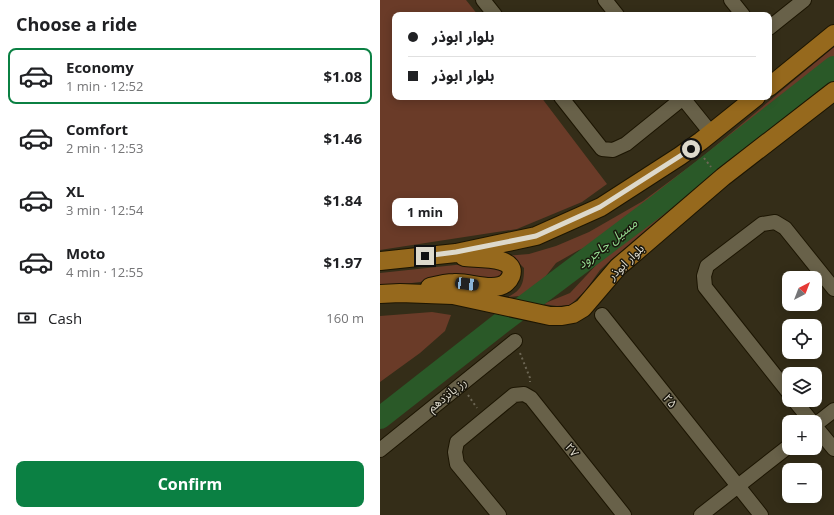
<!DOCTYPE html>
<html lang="en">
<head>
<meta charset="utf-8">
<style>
  :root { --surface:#fff; --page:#f6f6f6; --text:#202124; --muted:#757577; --line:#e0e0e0; --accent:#0b8043 }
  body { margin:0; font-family:"Open Sans","Noto Sans Arabic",sans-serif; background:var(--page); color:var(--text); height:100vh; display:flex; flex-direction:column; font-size:15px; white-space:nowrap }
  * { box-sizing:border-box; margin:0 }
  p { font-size:13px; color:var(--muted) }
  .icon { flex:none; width:22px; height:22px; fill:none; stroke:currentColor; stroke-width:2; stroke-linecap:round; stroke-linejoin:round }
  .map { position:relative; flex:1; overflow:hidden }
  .panel { display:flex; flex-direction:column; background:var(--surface); width:380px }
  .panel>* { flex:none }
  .guide { position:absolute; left:12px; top:12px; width:380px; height:88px; border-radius:8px; box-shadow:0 2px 10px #0003; display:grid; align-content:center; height:88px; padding:0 16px; background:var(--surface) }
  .needle { width:26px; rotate:42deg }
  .controls { position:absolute; left:402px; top:271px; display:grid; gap:8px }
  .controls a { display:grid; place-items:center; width:40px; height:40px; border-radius:8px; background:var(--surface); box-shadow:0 2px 10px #0003; font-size:20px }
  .end { position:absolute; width:18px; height:18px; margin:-9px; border:5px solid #ddd9cc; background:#111; box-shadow:0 0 0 2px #111 }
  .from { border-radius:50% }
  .bubble { position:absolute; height:28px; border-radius:8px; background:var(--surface); box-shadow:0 2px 10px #0003; font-size:13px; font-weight:700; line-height:28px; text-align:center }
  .car { position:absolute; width:12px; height:24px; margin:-12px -6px; border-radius:5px; box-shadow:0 0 3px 1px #0007; background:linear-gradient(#222 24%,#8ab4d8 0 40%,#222 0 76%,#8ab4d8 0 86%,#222 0) }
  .guide b { display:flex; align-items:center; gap:14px; height:38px; font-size:15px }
  .guide b+b { border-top:1px solid var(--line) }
  .guide i { width:10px; height:10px; background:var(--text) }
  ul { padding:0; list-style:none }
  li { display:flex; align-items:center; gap:12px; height:56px; margin:0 8px 6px; padding:0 8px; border:2px solid transparent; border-radius:8px }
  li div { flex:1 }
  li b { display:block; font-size:15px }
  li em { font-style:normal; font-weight:700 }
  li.on { border-color:var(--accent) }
  li>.icon { width:36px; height:36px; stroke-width:1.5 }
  h2 { padding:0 16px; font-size:18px; line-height:48px }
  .pay { display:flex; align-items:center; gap:10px; height:44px; padding:0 16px; font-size:15px }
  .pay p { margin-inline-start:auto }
  .primary-button { display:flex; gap:8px; margin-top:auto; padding:8px 16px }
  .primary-button a { flex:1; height:46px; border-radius:8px; background:var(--accent); color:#fff; font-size:16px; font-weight:700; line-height:46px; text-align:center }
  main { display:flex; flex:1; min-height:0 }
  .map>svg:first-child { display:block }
  .green { fill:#6a3b28 }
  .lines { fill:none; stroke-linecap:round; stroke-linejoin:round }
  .river { stroke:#2a5928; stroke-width:22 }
  .minor-casing { stroke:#1c1502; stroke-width:16 }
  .major-casing { stroke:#1c1502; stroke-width:20 }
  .path { stroke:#6c6654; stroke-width:2; stroke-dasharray:2 3; stroke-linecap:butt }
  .minor { stroke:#686149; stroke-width:14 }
  .major { stroke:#96691d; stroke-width:18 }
  .route { stroke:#ddd9cc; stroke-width:5 }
  .labels { text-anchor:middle; stroke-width:3; stroke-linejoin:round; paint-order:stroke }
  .street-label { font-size:12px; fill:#ddd9cc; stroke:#19160c }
  .water-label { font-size:13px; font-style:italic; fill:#93d98f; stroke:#19160c }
</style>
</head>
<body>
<main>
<section class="panel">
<h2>Choose a ride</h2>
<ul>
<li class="on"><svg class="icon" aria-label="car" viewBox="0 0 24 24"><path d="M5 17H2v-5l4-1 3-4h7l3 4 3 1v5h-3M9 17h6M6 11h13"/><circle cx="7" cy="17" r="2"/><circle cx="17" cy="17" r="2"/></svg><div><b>Economy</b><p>1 min · 12:52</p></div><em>$1.08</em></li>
<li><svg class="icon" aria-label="car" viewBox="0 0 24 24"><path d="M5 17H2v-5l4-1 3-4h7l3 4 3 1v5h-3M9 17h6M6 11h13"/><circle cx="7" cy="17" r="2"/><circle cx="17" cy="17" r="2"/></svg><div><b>Comfort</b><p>2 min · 12:53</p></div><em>$1.46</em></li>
<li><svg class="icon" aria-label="car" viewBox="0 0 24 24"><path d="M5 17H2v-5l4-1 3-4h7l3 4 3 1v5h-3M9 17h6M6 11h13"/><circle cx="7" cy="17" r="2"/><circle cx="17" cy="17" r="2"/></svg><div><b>XL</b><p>3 min · 12:54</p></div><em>$1.84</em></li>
<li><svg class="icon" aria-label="car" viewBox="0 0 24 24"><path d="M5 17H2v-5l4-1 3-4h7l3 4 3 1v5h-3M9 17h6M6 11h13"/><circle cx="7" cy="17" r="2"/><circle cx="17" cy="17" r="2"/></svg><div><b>Moto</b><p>4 min · 12:55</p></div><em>$1.97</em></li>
</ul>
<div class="pay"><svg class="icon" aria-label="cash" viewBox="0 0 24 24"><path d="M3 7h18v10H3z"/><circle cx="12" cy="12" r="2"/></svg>Cash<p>160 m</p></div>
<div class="primary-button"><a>Confirm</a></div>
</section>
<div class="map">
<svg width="454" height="515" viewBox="0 0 454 515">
  <rect width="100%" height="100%" fill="#342d18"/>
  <path class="green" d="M0 0H86L98 15H15V97H161L227 184 202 202 137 229 0 250Z
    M454 47V78L372 146 233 258 220 270 205 291 190 305 177 306 163 304 190 293 219 262 267 226 304 178 217 243 199 250 176 263 162 281 152 290 140 296 128 297C142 290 144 283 144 268L137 261 125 256 149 254 176 246 209 232 263 201 321 158Z
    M94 263 122 268 121 279H64L0 287V273Z
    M52 312 71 315 65 331 40 353 0 382V316Z"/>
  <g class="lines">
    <path class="river" d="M0 418 120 324 278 205 454 67"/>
    <defs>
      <path id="minor" d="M103 0 115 15
        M225 0 237 15
        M351 0 363 15
        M389 28 424 0
        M181 97 222 149 233 150 246 144 303 98
        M302 97 331 133
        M222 315 381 515
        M409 393 325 287 324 276 327 266 382 224 395 222 405 228 454 289
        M414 400 432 422
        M435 425 454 410
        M435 426 454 449
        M0 450 135 341
        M119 515 77 464 75 452 77 442 134 395 144 394 151 398 244 515
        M321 515 409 446"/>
      <path id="major" d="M389 87 454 34
        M0 261 76 253 156 236 221 207 300 156 321 141 376 97
        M50 287C58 285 66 283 74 283 89 282 105 290 120 286 124 285 129 281 131 276 138 255 95 259 84 257
        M0 294 20 293 73 295 170 316H182L193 314 203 308 238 267 251 256 343 177 454 91"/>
    </defs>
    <use href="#minor" class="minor-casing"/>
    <use href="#major" class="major-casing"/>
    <path class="path" d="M324 158 331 167
      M140 353 150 378V382
      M88 395 97 408"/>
    <use href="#minor" class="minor"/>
    <use href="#major" class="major"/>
  </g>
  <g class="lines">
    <path class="route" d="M45 256 76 252 156 236 220 207 311 149"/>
  </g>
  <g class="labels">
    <g class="street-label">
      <text transform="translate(246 262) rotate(-44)" y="4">بلوار ابوذر</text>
      <text transform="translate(67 395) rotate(-39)" y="4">رز پانزدهم</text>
      <text transform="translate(290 401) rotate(52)" y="4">۲۵</text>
      <text transform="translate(192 450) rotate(52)" y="4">۲۷</text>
    </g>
    <g class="water-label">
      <text transform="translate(227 243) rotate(-38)" y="5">مسیل جاجرود</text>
    </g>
  </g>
</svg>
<div class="controls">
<a><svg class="needle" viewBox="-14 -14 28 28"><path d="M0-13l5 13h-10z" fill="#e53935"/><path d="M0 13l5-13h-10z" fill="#757577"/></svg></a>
<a><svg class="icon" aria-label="locate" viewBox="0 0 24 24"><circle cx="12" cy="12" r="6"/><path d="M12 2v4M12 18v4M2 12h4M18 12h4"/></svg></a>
<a><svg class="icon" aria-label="layers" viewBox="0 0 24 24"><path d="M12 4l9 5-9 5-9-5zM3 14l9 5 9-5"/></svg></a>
<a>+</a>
<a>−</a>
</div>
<i class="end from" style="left:311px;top:149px"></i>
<i class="end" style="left:45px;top:256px"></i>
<div class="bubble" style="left:12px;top:198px;width:66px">1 min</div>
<i class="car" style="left:87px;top:284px;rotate:97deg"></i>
<div class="guide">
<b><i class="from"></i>بلوار ابوذر</b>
<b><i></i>بلوار ابوذر</b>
</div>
</div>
</main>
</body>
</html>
